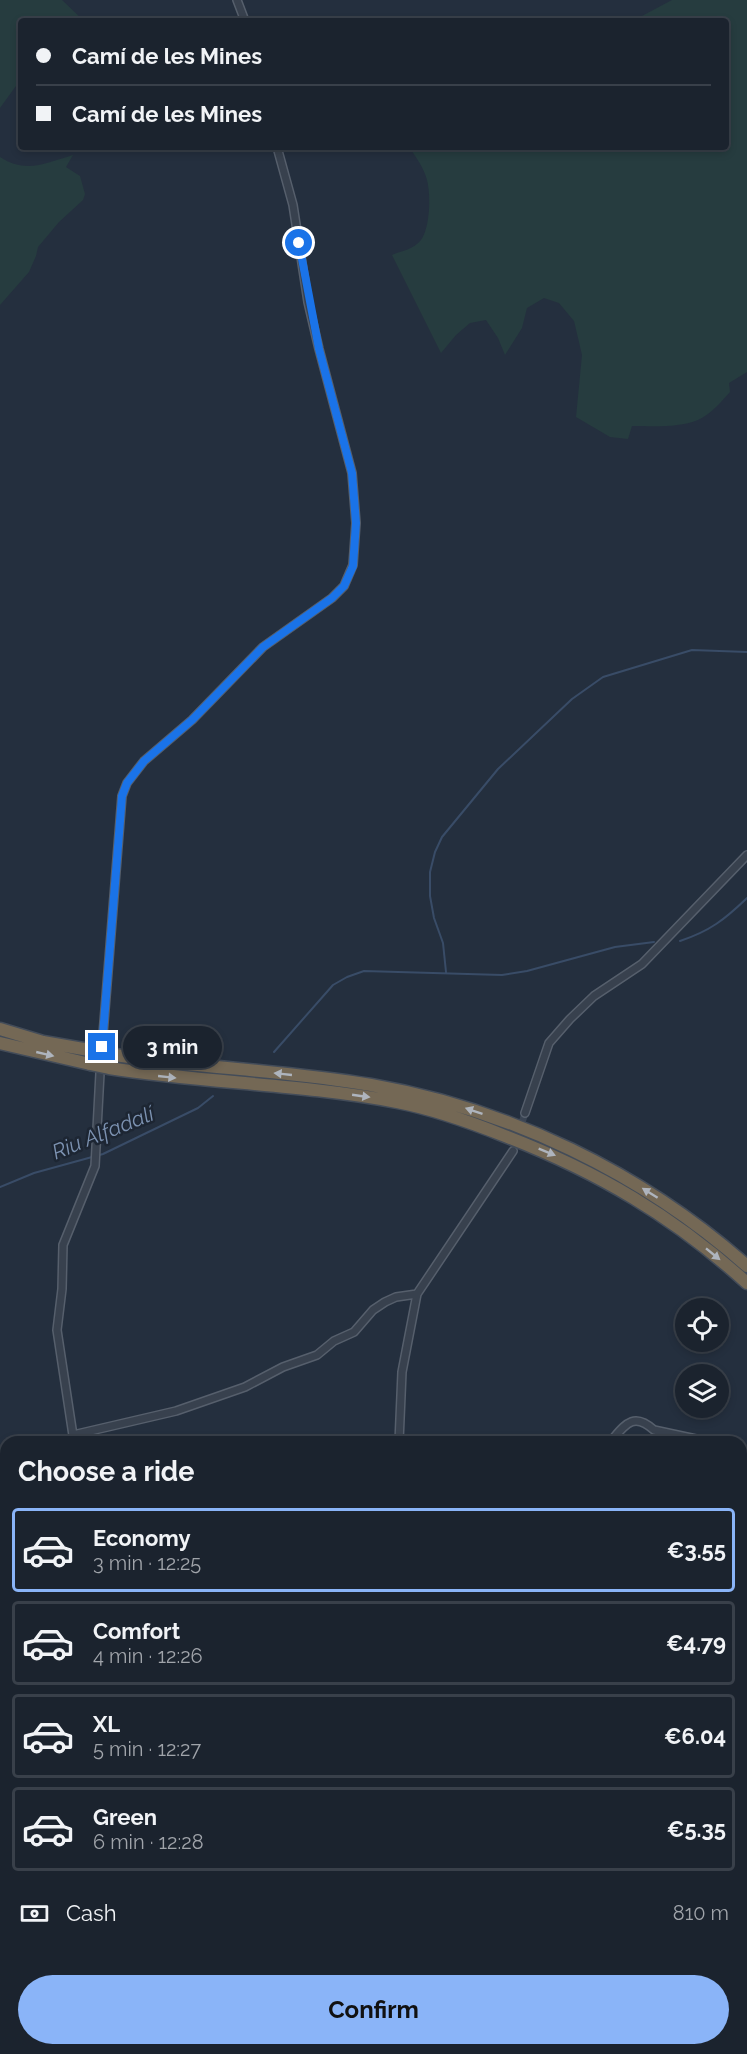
<!DOCTYPE html>
<html lang="en">
<head>
<meta charset="utf-8">
<style>
  :root { --surface:#1b232e; --page:#282f3a; --text:#f1f3f6; --muted:#a0a4aa; --line:#39404a; --accent:#8ab4f8 }
  body { margin:0; font-family:Raleway,sans-serif; background:var(--page); color:var(--text); height:100vh; display:flex; flex-direction:column; font-size:22px; white-space:nowrap }
  * { box-sizing:border-box; margin:0 }
  p { font-size:20px; color:var(--muted) }
  .icon { flex:none; width:33px; height:33px; fill:none; stroke:currentColor; stroke-width:2; stroke-linecap:round; stroke-linejoin:round }
  .map { position:relative; flex:1; overflow:hidden }
  .panel { position:absolute; left:0px; top:1436px; width:747px; height:620px; display:flex; flex-direction:column; background:var(--surface); border-radius:18px 18px 0 0; box-shadow:0 3px 9px #0003,0 0 0 2px var(--line) }
  .panel>* { flex:none }
  .banner { position:absolute; left:18px; top:18px; width:711px; height:132px; border-radius:6px; box-shadow:0 3px 9px #0003,0 0 0 2px var(--line); display:grid; align-content:center; height:132px; padding:0 18px; background:var(--surface) }
  .controls { position:absolute; left:675px; top:1298px; display:grid; gap:12px }
  .controls a { display:grid; place-items:center; width:54px; height:54px; border-radius:50%; background:var(--surface); box-shadow:0 3px 9px #0003,0 0 0 2px var(--line); font-size:30px }
  .end { position:absolute; width:27px; height:27px; margin:-14px; border:8px solid #1a73e8; background:#fff; box-shadow:0 0 0 3px #fff }
  .from { border-radius:50% }
  .bubble { position:absolute; height:42px; border-radius:21px; background:var(--surface); box-shadow:0 3px 9px #0003,0 0 0 2px var(--line); font-size:20px; font-weight:700; line-height:42px; text-align:center }
  .banner b { display:flex; align-items:center; gap:21px; height:57px; font-size:22px }
  .banner b+b { border-top:2px solid var(--line) }
  .banner i { width:15px; height:15px; background:var(--text) }
  ul { padding:0; list-style:none }
  li { display:flex; align-items:center; gap:18px; height:84px; margin:0 12px 9px; padding:0 6px; border:3px solid var(--line); border-radius:6px }
  li div { flex:1 }
  li b { display:block; font-size:22px }
  li em { font-style:normal; font-weight:700 }
  li.on { border-color:var(--accent) }
  li>.icon { width:54px; height:54px; stroke-width:1.5 }
  h2 { padding:0 18px; font-size:27px; line-height:72px }
  .pay { display:flex; align-items:center; gap:15px; height:66px; padding:0 18px; font-size:22px }
  .pay p { margin-inline-start:auto }
  .action { display:flex; gap:12px; margin-top:auto; padding:12px 18px }
  .action a { flex:1; height:69px; border-radius:36px; background:var(--accent); color:#111; font-size:24px; font-weight:700; line-height:69px; text-align:center }
  .map>svg:first-child { display:block }
  .green { fill:#263c3f }
  .lines { fill:none; stroke-linecap:round; stroke-linejoin:round }
  .stream { stroke:#394c67; stroke-width:2 }
  .street-tunnel { stroke:#3a4453; stroke-width:7; stroke-dasharray:7 3.5; stroke-linecap:butt }
  .street-casing { stroke:#565f6c; stroke-width:10 }
  .highway-casing { stroke:#434c59; stroke-width:15 }
  .street { stroke:#38414e; stroke-width:7 }
  .highway { stroke:#746855; stroke-width:12 }
  .highway-bridge-casing { stroke:#434c59; stroke-width:15; stroke-linecap:butt }
  .highway-bridge { stroke:#746855; stroke-width:12 }
  .oneway { fill:#aeb4bd }
  .route { stroke:#1a73e8; stroke-width:8 }
  .labels { text-anchor:middle; stroke-width:5; stroke-linejoin:round; paint-order:stroke }
  .water-label { font-size:21px; font-style:italic; fill:#7c92b1; stroke:#1d2633 }
</style>
</head>
<body>
<div class="map">
<svg width="747" height="2054" viewBox="0 0 747 2054">
  <rect width="100%" height="100%" fill="#242f3e"/>
  <path class="green" d="M0 0H62L84 21H21V79L0 108Z
    M672 0H747V372L729 383 730 392C721 402 711 414 698 420 679 428 653 426 632 426L628 439 610 437 576 417 582 355 574 321 559 303 544 298 527 308 522 328 505 355 498 338 486 320 470 323 456 335 441 353 392 255C403 250 413 250 421 240 430 228 431 195 427 180 424 168 416 157 409 147H726V21H585L642 16Z
    M73 155 66 167 80 176 85 194 83 200 59 222 38 247 36 256 29 272 0 305V157C26 174 46 163 73 155Z"/>
  <g class="lines">
    <path class="stream" d="M680 941C710 931 724 920 747 898
      M446 972 443 943 434 918 430 896V872L435 852 442 837 498 769 572 699 603 677 692 650 747 652
      M274 1052 333 985 347 977 364 971 502 975 527 971 615 947 654 942
      M0 1187 34 1173 103 1154 198 1108 213 1096"/>
    <path class="street-tunnel" d="M513 1151 525 1113"/>
    <defs>
      <path id="street" d="M237 0 245 21
        M102 1047 122 796 127 783 144 761 192 720 263 647 332 598 344 586 353 565 356 523 352 473 319 349 308 302 293 205 277 147
        M525 1113 549 1043 570 1019 594 996 642 964 747 855
        M73 1435 176 1411 245 1387 283 1367 317 1355 334 1341 354 1332 373 1310 385 1302 396 1297 417 1294
        M74 1442 57 1330 62 1289 63 1245 95 1166 100 1073
        M399 1442 402 1372 417 1294 513 1151
        M610 1442C625 1425 633 1411 654 1430L710 1442
        M741 1452 747 1454
        M741 1697 747 1693
        M0 1901 6 1891
        M0 2042 6 2045
        M14 2049 24 2054
        M494 2049 497 2054"/>
      <path id="highway" d="M0 1029 43 1042 89 1050
        M0 1043 90 1064
        M109 1054C196 1068 284 1070 371 1085 509 1109 642 1173 747 1266
        M109 1068C205 1083 302 1084 397 1102 434 1109 470 1122 505 1136 598 1172 673 1216 747 1283"/>
    </defs>
    <use href="#street" class="street-casing"/>
    <use href="#highway" class="highway-casing"/>
    <use href="#street" class="street"/>
    <use href="#highway" class="highway"/>
    <defs>
      <path id="highway-bridge" d="M89 1050 109 1054
        M90 1064 109 1068"/>
    </defs>
    <use href="#highway-bridge" class="highway-bridge-casing"/>
    <use href="#highway-bridge" class="highway-bridge"/>
  </g>
  <defs><path id="oneway-solid" d="M-6-.8H1V-3.2L6.5 0L1 3.2V.8H-6Z" transform="scale(1.5)"/></defs>
  <g class="oneway">
    <use href="#oneway-solid" transform="translate(45 1054) rotate(13)"/>
    <use href="#oneway-solid" transform="translate(283 1074) rotate(-174)"/>
    <use href="#oneway-solid" transform="translate(167 1077) rotate(6)"/>
    <use href="#oneway-solid" transform="translate(361 1096) rotate(8)"/>
    <use href="#oneway-solid" transform="translate(474 1111) rotate(-161)"/>
    <use href="#oneway-solid" transform="translate(547 1152) rotate(22)"/>
    <use href="#oneway-solid" transform="translate(650 1193) rotate(-148)"/>
    <use href="#oneway-solid" transform="translate(713 1254) rotate(39)"/>
  </g>
  <g class="lines">
    <path class="route" d="M102 1047 122 796 127 783 144 761 192 720 263 647 332 598 344 586 353 566 356 523 352 473 319 349 299 243"/>
  </g>
  <g class="labels">
    <g class="water-label">
      <text transform="translate(103 1133) rotate(-22)" y="7">Riu Alfadalí</text>
    </g>
  </g>
</svg>
<div class="controls">
<a><svg class="icon" aria-label="locate" viewBox="0 0 24 24"><circle cx="12" cy="12" r="6"/><path d="M12 2v4M12 18v4M2 12h4M18 12h4"/></svg></a>
<a><svg class="icon" aria-label="layers" viewBox="0 0 24 24"><path d="M12 4l9 5-9 5-9-5zM3 14l9 5 9-5"/></svg></a>
</div>
<i class="end from" style="left:299px;top:243px"></i>
<i class="end" style="left:102px;top:1047px"></i>
<div class="bubble" style="left:123px;top:1026px;width:99px">3 min</div>
<div class="banner">
<b><i class="from"></i>Camí de les Mines</b>
<b><i></i>Camí de les Mines</b>
</div>
<section class="panel">
<h2>Choose a ride</h2>
<ul>
<li class="on"><svg class="icon" aria-label="car" viewBox="0 0 24 24"><path d="M5 17H2v-5l4-1 3-4h7l3 4 3 1v5h-3M9 17h6M6 11h13"/><circle cx="7" cy="17" r="2"/><circle cx="17" cy="17" r="2"/></svg><div><b>Economy</b><p>3 min · 12:25</p></div><em>€3.55</em></li>
<li><svg class="icon" aria-label="car" viewBox="0 0 24 24"><path d="M5 17H2v-5l4-1 3-4h7l3 4 3 1v5h-3M9 17h6M6 11h13"/><circle cx="7" cy="17" r="2"/><circle cx="17" cy="17" r="2"/></svg><div><b>Comfort</b><p>4 min · 12:26</p></div><em>€4.79</em></li>
<li><svg class="icon" aria-label="car" viewBox="0 0 24 24"><path d="M5 17H2v-5l4-1 3-4h7l3 4 3 1v5h-3M9 17h6M6 11h13"/><circle cx="7" cy="17" r="2"/><circle cx="17" cy="17" r="2"/></svg><div><b>XL</b><p>5 min · 12:27</p></div><em>€6.04</em></li>
<li><svg class="icon" aria-label="car" viewBox="0 0 24 24"><path d="M5 17H2v-5l4-1 3-4h7l3 4 3 1v5h-3M9 17h6M6 11h13"/><circle cx="7" cy="17" r="2"/><circle cx="17" cy="17" r="2"/></svg><div><b>Green</b><p>6 min · 12:28</p></div><em>€5.35</em></li>
</ul>
<div class="pay"><svg class="icon" aria-label="cash" viewBox="0 0 24 24"><path d="M3 7h18v10H3z"/><circle cx="12" cy="12" r="2"/></svg>Cash<p>810 m</p></div>
<div class="action"><a>Confirm</a></div>
</section>
</div>
</body>
</html>
